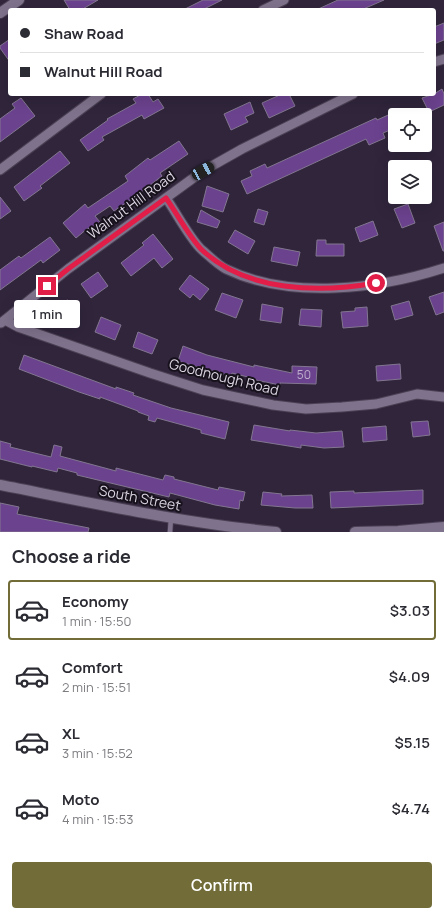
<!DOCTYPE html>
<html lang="en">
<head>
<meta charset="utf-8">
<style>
  :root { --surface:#fff; --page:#f2f2f3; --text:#2b2b33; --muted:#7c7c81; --line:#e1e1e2; --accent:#716c38 }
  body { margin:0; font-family:Manrope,sans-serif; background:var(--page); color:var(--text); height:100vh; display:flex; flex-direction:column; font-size:15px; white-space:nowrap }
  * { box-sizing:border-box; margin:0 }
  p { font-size:13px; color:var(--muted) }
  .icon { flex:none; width:22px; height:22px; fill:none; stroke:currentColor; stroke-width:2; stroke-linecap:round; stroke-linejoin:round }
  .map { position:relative; height:532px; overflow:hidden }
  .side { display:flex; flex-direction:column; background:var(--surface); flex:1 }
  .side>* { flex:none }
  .top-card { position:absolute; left:8px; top:8px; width:428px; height:88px; border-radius:4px; box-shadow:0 4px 16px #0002; display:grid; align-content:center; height:88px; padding:0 12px; background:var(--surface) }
  .fabs { position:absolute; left:388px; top:108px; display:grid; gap:8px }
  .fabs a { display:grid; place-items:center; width:44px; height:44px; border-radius:4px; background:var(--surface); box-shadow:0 4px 16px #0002; font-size:20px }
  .end { position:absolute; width:18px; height:18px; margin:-9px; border:5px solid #e11d48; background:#fff; box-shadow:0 0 0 2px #fff }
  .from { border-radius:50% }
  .bubble { position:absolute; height:28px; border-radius:4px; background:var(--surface); box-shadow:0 4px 16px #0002; font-size:13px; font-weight:600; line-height:28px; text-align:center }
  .car { position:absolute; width:12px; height:24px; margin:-12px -6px; border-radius:5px; box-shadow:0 0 3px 1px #0007; background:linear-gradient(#222 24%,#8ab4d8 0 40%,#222 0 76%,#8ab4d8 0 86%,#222 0) }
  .top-card b { display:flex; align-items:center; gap:14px; height:38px; font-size:15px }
  .top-card b+b { border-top:1px solid var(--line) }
  .top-card i { width:10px; height:10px; background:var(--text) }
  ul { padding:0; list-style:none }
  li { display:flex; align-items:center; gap:12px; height:60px; margin:0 8px 6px; padding:0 4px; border:2px solid transparent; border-radius:4px }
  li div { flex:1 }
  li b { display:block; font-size:15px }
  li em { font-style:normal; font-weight:600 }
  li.selected { border-color:var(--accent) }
  li>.icon { width:36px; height:36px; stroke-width:1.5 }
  h2 { padding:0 12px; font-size:18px; line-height:48px }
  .action { display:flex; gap:8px; margin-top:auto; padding:8px 12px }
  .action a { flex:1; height:46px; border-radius:4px; background:var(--accent); color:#fff; font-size:16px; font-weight:600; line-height:46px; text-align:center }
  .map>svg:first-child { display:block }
  .building { fill:#6b428e; stroke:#827690 }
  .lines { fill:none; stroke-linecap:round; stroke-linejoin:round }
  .lane-casing { stroke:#4b4154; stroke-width:6 }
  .street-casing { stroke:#4b4154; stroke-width:11 }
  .secondary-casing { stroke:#4b4154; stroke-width:12 }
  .lane { stroke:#7f728c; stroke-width:4.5 }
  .street { stroke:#7f728c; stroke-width:9 }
  .secondary { stroke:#7f728c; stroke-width:10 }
  .route { stroke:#e11d48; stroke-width:5 }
  .labels { text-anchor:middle; stroke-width:4; stroke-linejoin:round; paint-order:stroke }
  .number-label { font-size:12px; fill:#bfb0cd }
  .street-label { font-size:14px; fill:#dbd4e2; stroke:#16111b }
</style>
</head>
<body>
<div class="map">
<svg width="444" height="532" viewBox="0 0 444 532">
  <rect width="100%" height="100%" fill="#30253b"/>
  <path class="building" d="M64 0H98L81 10H70Z
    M203 0H222L202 10H183Z
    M338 0H384L361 10H316Z
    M444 23V40L434 44V27Z
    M10 39V62L0 48V46Z
    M442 89 444 94V105L429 112 422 98 434 94Z
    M142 94H148L153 102 158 99 164 108 144 119 142 115 102 137 104 140 88 151 80 140 108 120 107 119 136 103 133 99Z
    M282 94H289L295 106 269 118 262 103Z
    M21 98 35 116 0 142V119L15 108 12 104Z
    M250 102 254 113 245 117 248 122 231 130 224 114Z
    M395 112V128L383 133 385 138 369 145 366 139 247 194 241 181 252 176 250 171 265 164 267 168 376 118 377 120Z
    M179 141 188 154 160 173 162 176 133 198 114 211 110 206 95 216 100 222 90 230 88 228 76 238 63 223 85 204 88 208 128 181 125 176 148 158 150 160Z
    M60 151 70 163 40 186 42 188 24 201 14 187Z
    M207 186 229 194 223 212 202 206Z
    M0 197 11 211 0 219Z
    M408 204 415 223 402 228 394 209Z
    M258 209 268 212 264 225 254 222Z
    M201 210 220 221 217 228 197 222Z
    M373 221 378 235 360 242 355 228Z
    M444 222V251H443L434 226Z
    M235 230 255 241 248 254 228 242Z
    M153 234 173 259 162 268 154 258 131 276 121 263 144 245 142 243Z
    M50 237 60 250 43 263 41 260 0 290V270L19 256 21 258Z
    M317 240H326V244H344V256H316Z
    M274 247 300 252 297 266 271 261Z
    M98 272 108 286 91 298 81 284Z
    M190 275 209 289 200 300 193 294 190 298 179 289Z
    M444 292V312L436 315 429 297Z
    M222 293 243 300 236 318 215 310Z
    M68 300 75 321 60 325 53 304Z
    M409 301 413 315 395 320 391 306Z
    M262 304 283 308 281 323 260 320Z
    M367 307 368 326 343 328 341 312 355 311V308Z
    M301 309 322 310 321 327 299 325Z
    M101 317 121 325 115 340 95 332Z
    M138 332 158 340 152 354 133 347Z
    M183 346 207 355 254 367V365L292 373V366L317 367 316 384 280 383V385L251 379 252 378 232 373 231 376 208 370 178 361Z
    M24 355 116 389V387L134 393 133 395 171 408 229 422 225 439 201 433V430L157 418 155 422 148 420 149 416 138 412V411L100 397V399L79 392 19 369Z
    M400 364 401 379 377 381 376 366Z
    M428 421 430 435 413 437 411 422Z
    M254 425 290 431V430L316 433 342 431 344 447 324 448 301 445V448L251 440Z
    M386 426 387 440 363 442 362 428Z
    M0 441 11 444 10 447 51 457 54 445 62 447 60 456 116 471V468L163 480 165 475 174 477V479L218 490 219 487 245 492 243 501 240 500 239 509 215 505 170 493 169 497 77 475V473L58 468 57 472 32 466V467L0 459Z
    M423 490V504L331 508 330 492 354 491V493Z
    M263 492 282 494 281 496 312 495 313 508H295L261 505Z
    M0 503 19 507 17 514 89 528 88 532H0Z"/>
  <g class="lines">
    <defs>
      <path id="lane" d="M170 532 171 518"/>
      <path id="street" d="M263 10 284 0
        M434 62 444 59
        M0 170 101 94
        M166 198C176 212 190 239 202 250 209 256 218 265 226 269 290 300 379 289 444 268
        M5 320 18 327 150 373 203 390 273 405 306 409 342 407 376 404 417 394 444 397
        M1 323 68 269 203 171 242 149 353 94"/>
      <path id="secondary" d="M0 13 19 0
        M0 485C92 503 183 523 276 532
        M355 532 398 531 444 527"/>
    </defs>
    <use href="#lane" class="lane-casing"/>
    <use href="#street" class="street-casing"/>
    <use href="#secondary" class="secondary-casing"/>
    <use href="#lane" class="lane"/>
    <use href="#street" class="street"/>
    <use href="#secondary" class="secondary"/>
  </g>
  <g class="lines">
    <path class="route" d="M47 286 68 269 166 198C176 212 190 238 202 250 247 292 319 293 376 283"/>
  </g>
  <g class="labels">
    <g class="number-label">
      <text x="304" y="379">50</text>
    </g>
    <g class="street-label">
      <text transform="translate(131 205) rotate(-36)" y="5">Walnut Hill Road</text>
      <text transform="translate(224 377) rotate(14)" y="5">Goodnough Road</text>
      <text transform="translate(140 498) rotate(11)" y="5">South Street</text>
    </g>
  </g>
</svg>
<div class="fabs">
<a><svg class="icon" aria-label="locate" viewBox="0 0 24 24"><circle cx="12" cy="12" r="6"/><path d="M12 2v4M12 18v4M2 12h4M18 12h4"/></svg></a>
<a><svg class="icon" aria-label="layers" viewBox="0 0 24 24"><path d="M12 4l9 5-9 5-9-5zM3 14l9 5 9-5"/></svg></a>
</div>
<i class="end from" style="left:376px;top:283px"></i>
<i class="end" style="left:47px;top:286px"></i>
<div class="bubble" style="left:14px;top:300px;width:66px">1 min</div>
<i class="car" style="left:203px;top:171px;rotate:61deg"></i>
<div class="top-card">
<b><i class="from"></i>Shaw Road</b>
<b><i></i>Walnut Hill Road</b>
</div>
</div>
<section class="side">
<h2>Choose a ride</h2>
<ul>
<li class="selected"><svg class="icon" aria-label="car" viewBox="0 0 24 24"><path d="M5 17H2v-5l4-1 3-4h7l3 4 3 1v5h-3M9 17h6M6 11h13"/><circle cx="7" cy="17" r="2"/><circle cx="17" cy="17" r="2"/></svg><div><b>Economy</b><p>1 min · 15:50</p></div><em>$3.03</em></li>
<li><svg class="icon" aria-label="car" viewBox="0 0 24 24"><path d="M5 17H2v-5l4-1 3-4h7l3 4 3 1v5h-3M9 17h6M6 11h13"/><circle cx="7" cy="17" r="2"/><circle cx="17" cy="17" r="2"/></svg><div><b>Comfort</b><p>2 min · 15:51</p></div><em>$4.09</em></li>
<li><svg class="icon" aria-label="car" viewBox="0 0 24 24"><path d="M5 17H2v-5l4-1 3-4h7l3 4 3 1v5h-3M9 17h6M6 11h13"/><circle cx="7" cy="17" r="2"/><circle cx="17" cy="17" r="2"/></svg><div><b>XL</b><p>3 min · 15:52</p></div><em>$5.15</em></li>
<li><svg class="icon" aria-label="car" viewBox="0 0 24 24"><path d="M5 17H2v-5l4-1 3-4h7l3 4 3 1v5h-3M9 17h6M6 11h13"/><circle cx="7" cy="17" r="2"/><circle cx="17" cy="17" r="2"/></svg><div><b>Moto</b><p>4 min · 15:53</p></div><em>$4.74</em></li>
</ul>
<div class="action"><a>Confirm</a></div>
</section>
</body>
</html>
